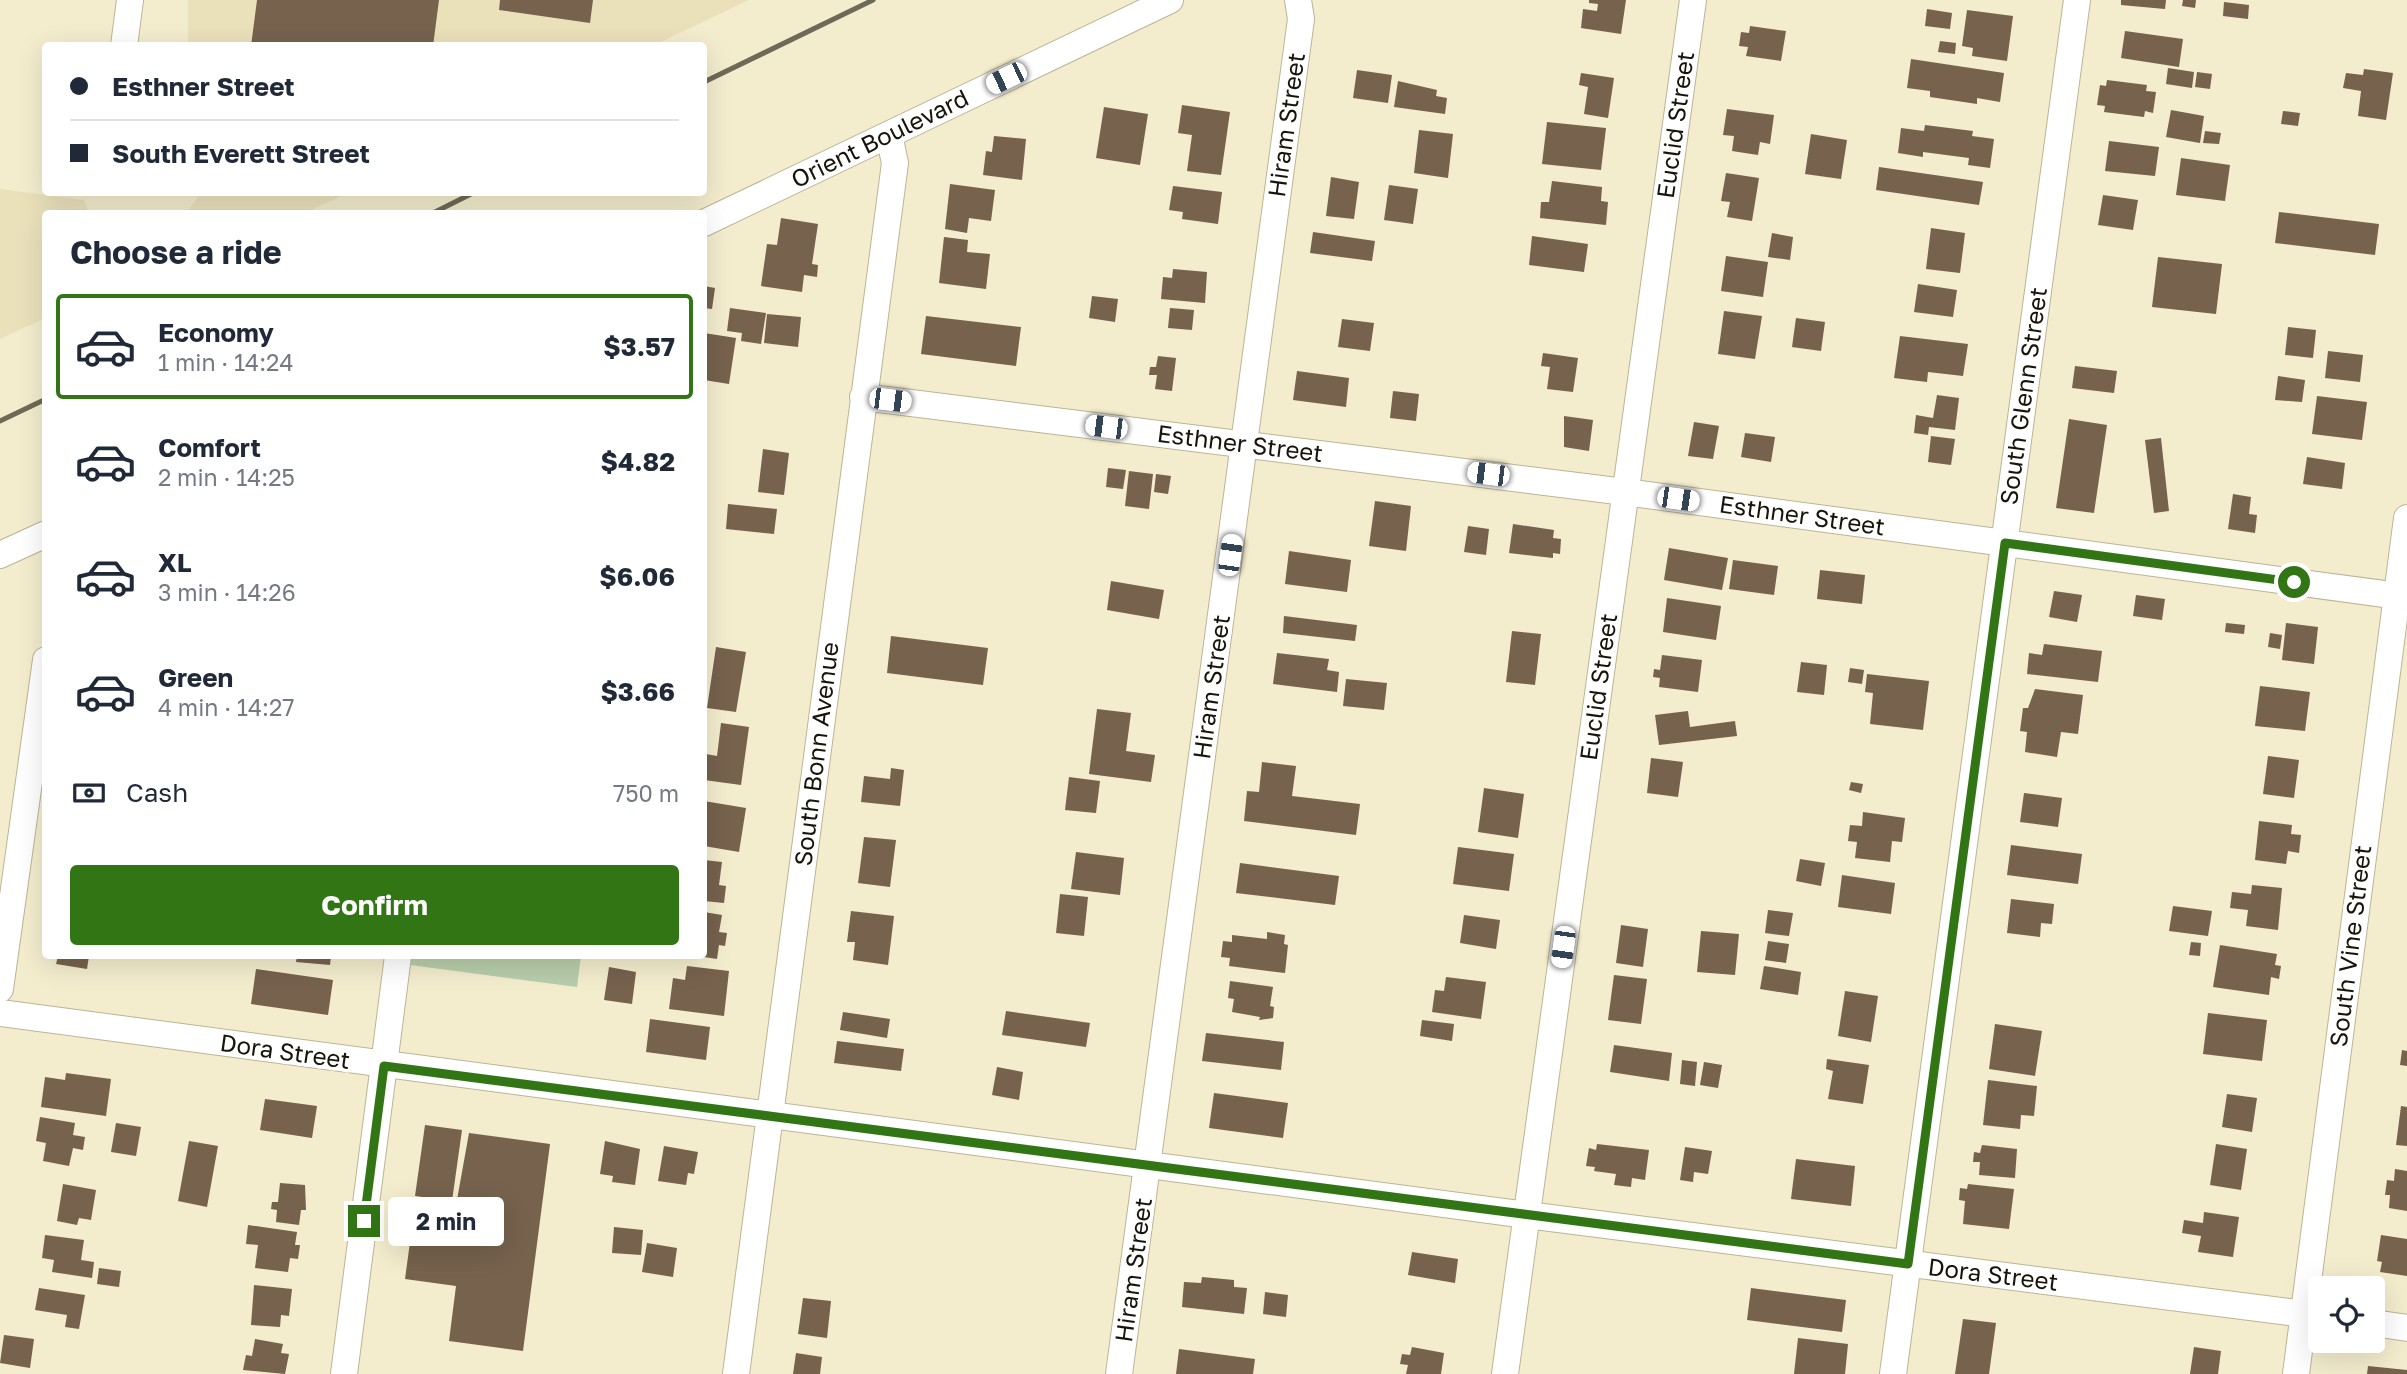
<!DOCTYPE html>
<html lang="en">
<head>
<meta charset="utf-8">
<style>
  :root { --surface:#fff; --page:#f6f6f7; --text:#1f2937; --muted:#747a83; --line:#e0e1e3; --accent:#317514 }
  body { margin:0; font-family:"Golos Text",sans-serif; background:var(--page); color:var(--text); height:100vh; display:flex; flex-direction:column; font-size:26px; white-space:nowrap }
  * { box-sizing:border-box; margin:0 }
  p { font-size:23px; color:var(--muted) }
  .icon { flex:none; width:38px; height:38px; fill:none; stroke:currentColor; stroke-width:2; stroke-linecap:round; stroke-linejoin:round }
  .map { position:relative; flex:1; overflow:hidden }
  .side { position:absolute; left:42px; top:210px; width:665px; height:749px; display:flex; flex-direction:column; background:var(--surface); border-radius:7px; box-shadow:0 7px 28px #0002 }
  .side>* { flex:none }
  .hud { position:absolute; left:42px; top:42px; width:665px; height:154px; border-radius:7px; box-shadow:0 7px 28px #0002; display:grid; align-content:center; height:154px; padding:0 28px; background:var(--surface) }
  .buttons { position:absolute; left:2308px; top:1276px; display:grid; gap:14px }
  .buttons a { display:grid; place-items:center; width:77px; height:77px; border-radius:7px; background:var(--surface); box-shadow:0 7px 28px #0002; font-size:35px }
  .end { position:absolute; width:32px; height:32px; margin:-16px; border:9px solid #317514; background:#fff; box-shadow:0 0 0 4px #fff }
  .from { border-radius:50% }
  .bubble { position:absolute; height:49px; border-radius:7px; background:var(--surface); box-shadow:0 7px 28px #0002; font-size:23px; font-weight:700; line-height:49px; text-align:center }
  .car { position:absolute; width:21px; height:42px; margin:-21px -10px; border-radius:9px; box-shadow:0 0 5px 2px #0007; background:linear-gradient(#fff 24%,#345 0 40%,#fff 0 76%,#345 0 86%,#fff 0) }
  .hud b { display:flex; align-items:center; gap:24px; height:66px; font-size:26px }
  .hud b+b { border-top:2px solid var(--line) }
  .hud i { width:18px; height:18px; background:var(--text) }
  ul { padding:0; list-style:none }
  li { display:flex; align-items:center; gap:21px; height:105px; margin:0 14px 10px; padding:0 14px; border:4px solid transparent; border-radius:7px }
  li div { flex:1 }
  li b { display:block; font-size:26px }
  li em { font-style:normal; font-weight:700 }
  li.selected { border-color:var(--accent) }
  li>.icon { width:63px; height:63px; stroke-width:1.5 }
  h2 { padding:0 28px; font-size:32px; line-height:84px }
  .pay { display:flex; align-items:center; gap:18px; height:77px; padding:0 28px; font-size:26px }
  .pay p { margin-inline-start:auto }
  .action { display:flex; gap:14px; margin-top:auto; padding:14px 28px }
  .action a { flex:1; height:80px; border-radius:7px; background:var(--accent); color:#fff; font-size:28px; font-weight:700; line-height:80px; text-align:center }
  .map>svg:first-child { display:block }
  .built { fill:#eae1bb }
  .green { fill:#b7cdaa }
  .building { fill:#76624d }
  .lines { fill:none; stroke-linecap:round; stroke-linejoin:round }
  .street-casing { stroke:#bcb497; stroke-width:28 }
  .street { stroke:#fff; stroke-width:26 }
  .rail { stroke:#6e6a57; stroke-width:5 }
  .route { stroke:#317514; stroke-width:9 }
  .labels { text-anchor:middle; stroke-width:7; stroke-linejoin:round; paint-order:stroke }
  .street-label { font-size:24px; fill:#17140a; stroke:#fff }
</style>
</head>
<body>
<div class="map">
<svg width="2407" height="1374" viewBox="0 0 2407 1374">
  <rect width="100%" height="100%" fill="#f3eccd"/>
  <path class="built" d="M188 0H749L654 45 188 46Z
    M0 189 84 200 89 213 46 214 45 318 0 339Z
    M201 193V192L348 193 304 213H186Z"/>
  <path class="green" d="M411 956H581L577 987 410 965Z"/>
  <path class="building" d="M257 0H439L433 46H251Z
    M500 0H593L590 23 499 10Z
    M1589 0H1626L1621 34 1581 28 1583 9 1597 11 1598 4 1589 3Z
    M2121 0H2166L2165 9 2121 5Z
    M2183 0H2196L2195 8 2182 6Z
    M2224 2 2249 5 2248 19 2223 16Z
    M1927 9 1952 13 1950 29 1925 26Z
    M1967 10 2013 16 2007 61 1972 56 1973 48 1962 46Z
    M1750 26 1786 31 1781 61 1746 56 1748 47 1739 46 1741 32 1749 33Z
    M2125 31 2183 39 2179 67 2121 58Z
    M1940 41 1956 43 1955 54 1938 52Z
    M1911 59 2004 73 2000 102 1977 98V104L1930 97V91L1907 88Z
    M2168 68 2194 72 2192 88 2166 84Z
    M2364 69 2393 73 2386 120 2358 116 2361 91 2343 88 2346 73 2363 75Z
    M1357 70 1392 75 1388 103 1353 98Z
    M2197 72 2212 74 2210 89 2195 87Z
    M1581 73 1614 78 1608 118 1584 114 1588 87 1579 85Z
    M2107 80 2147 85 2146 91 2156 92 2153 113 2145 111 2144 117 2104 112 2105 106 2097 105 2100 85 2106 86Z
    M1398 81 1437 90 1436 96 1447 98 1445 114 1394 107Z
    M1182 105 1230 112 1221 175 1187 171 1192 135 1178 133Z
    M1104 107 1148 114 1140 165 1096 158Z
    M1727 109 1774 115 1770 144 1760 142 1758 155 1732 151 1734 136 1723 135Z
    M2171 110 2204 116 2200 143 2166 137Z
    M2283 111 2300 113 2298 126 2281 124Z
    M1547 122 1606 128 1601 170 1542 164Z
    M1925 125 1973 131 1972 136 1994 139 1990 168 1968 165 1969 158 1923 152V157L1898 153 1901 128 1924 131Z
    M1419 130 1453 134 1448 178 1414 173Z
    M2205 131 2221 133 2219 144 2203 143Z
    M1811 134 1847 140 1841 179 1805 174Z
    M994 136 1026 139 1022 180 983 175 986 151 992 152Z
    M2109 141 2159 147 2155 176 2105 171Z
    M2181 158 2230 165 2225 201 2176 195Z
    M1879 167 1983 182 1979 205 1876 190Z
    M1726 173 1759 178 1752 221 1727 217 1730 202 1721 201Z
    M1331 177 1359 182 1354 219 1326 216Z
    M1552 181 1602 187 1601 201 1608 202 1606 225 1540 218 1541 202H1549Z
    M950 184 995 190 991 221 969 218 967 233 945 229Z
    M1389 185 1418 189 1413 224 1384 220Z
    M1173 186 1222 192 1218 224 1182 219 1183 212 1169 210Z
    M2103 195 2138 200 2133 230 2098 225Z
    M2279 212 2379 224 2375 255 2275 243Z
    M781 218 818 224 812 264 818 265 817 277 804 275 802 292 761 286 767 244 777 245Z
    M1931 228 1965 233 1960 273 1926 269Z
    M1313 232 1375 241 1372 261 1310 253Z
    M1772 233 1793 237 1790 260 1768 257Z
    M1532 236 1588 244 1584 272 1529 265Z
    M944 237 968 240 967 252 990 254 986 289 939 283Z
    M1726 256 1768 262 1763 297 1721 291Z
    M2158 257 2222 264 2216 314 2152 307Z
    M1173 269 1207 272 1205 303 1161 299 1163 277 1172 278Z
    M1918 284 1957 290 1953 317 1914 312Z
    M704 286 715 288 712 309 704 308Z
    M1092 296 1118 299 1115 322 1089 318Z
    M730 308 766 313 761 344 741 341 742 333 727 331Z
    M1170 308 1194 310 1192 330 1168 328Z
    M1724 311 1762 316 1755 359 1718 354Z
    M767 314 801 317 798 347 764 343Z
    M926 316 1021 327 1016 366 921 354Z
    M1796 318 1825 322 1821 351 1792 347Z
    M1342 319 1374 323 1370 351 1338 347Z
    M2288 327 2316 330 2313 358 2285 355Z
    M704 333 736 338 729 384 704 380Z
    M1900 336 1968 344 1963 376 1928 372 1927 382 1894 378Z
    M2328 351 2363 355 2360 382 2325 378Z
    M1543 353 1578 358 1573 392 1547 389 1550 367 1541 366Z
    M1158 356 1176 358 1172 391 1155 389 1157 375H1149L1150 367H1156Z
    M2075 366 2117 371 2114 393 2072 388Z
    M1297 371 1349 378 1346 407 1293 400Z
    M2278 376 2305 380 2302 402 2275 400Z
    M1393 391 1419 394 1416 421 1390 418Z
    M1937 395 1959 398 1955 430 1929 427 1928 435 1914 433 1916 415 1933 418Z
    M2317 396 2367 402 2362 440 2312 434Z
    M1564 416 1593 420 1589 451 1564 447Z
    M2069 419 2107 425 2094 513 2056 508Z
    M1694 422 1719 426 1713 459 1688 456Z
    M1745 433 1775 437 1771 462 1741 457Z
    M1931 436 1955 439 1951 465 1928 462Z
    M2161 438 2169 511 2154 513 2145 440Z
    M763 449 789 453 784 495 758 492Z
    M2307 457 2345 463 2342 489 2303 484Z
    M1108 468 1126 470 1123 489 1106 487Z
    M1129 471 1153 474 1149 509 1125 506Z
    M1156 474 1171 476 1168 494 1154 492Z
    M2233 494 2251 497 2249 514 2257 515 2255 533 2228 529Z
    M1375 501 1411 506 1406 551 1369 546Z
    M728 504 777 509 774 534 726 529Z
    M1513 524 1554 530 1553 538 1561 539 1560 554 1553 553V558L1509 553Z
    M1468 526 1489 529 1486 555 1464 552Z
    M1669 548 1728 558 1722 590 1664 580Z
    M1289 551 1351 560 1347 592 1285 584Z
    M1733 560 1778 566 1774 595 1729 589Z
    M1820 570 1865 575 1862 604 1817 599Z
    M1111 581 1164 590 1159 619 1107 610Z
    M2054 591 2082 595 2077 622 2049 617Z
    M2136 595 2165 599 2162 620 2133 616Z
    M1667 598 1721 606 1716 640 1663 632Z
    M1284 616 1357 625 1355 641 1283 633Z
    M2226 623 2245 625 2244 634 2225 632Z
    M2286 623 2318 627 2314 664 2282 660Z
    M1512 631 1541 634 1535 685 1506 682Z
    M2270 633 2282 635 2280 649 2268 647Z
    M891 636 988 648 983 685 887 673Z
    M2044 644 2102 651 2098 682 2027 674 2029 653 2042 655Z
    M716 647 746 652 736 712 707 708Z
    M1277 653 1329 659 1327 670 1339 672 1337 692 1273 684Z
    M1662 655 1702 660 1698 692 1659 687 1660 678 1653 677 1654 669 1660 670Z
    M1801 662 1827 665 1824 695 1797 692Z
    M1850 668 1864 670 1862 684 1848 682Z
    M1867 674 1929 681 1923 730 1870 724 1873 693 1865 692Z
    M1346 679 1387 683 1384 710 1343 706Z
    M2260 686 2310 692 2305 731 2255 726Z
    M2035 689 2083 695 2078 734 2061 732 2057 757 2025 752 2027 732 2020 731 2023 708H2028Z
    M1097 709 1131 713 1126 751 1155 755 1151 782 1089 774Z
    M1688 711 1690 727 1735 721 1737 736 1659 745 1655 715Z
    M721 723 749 727 741 785 704 780 706 754 717 756Z
    M2268 756 2299 760 2294 798 2263 794Z
    M1651 758 1683 762 1678 797 1647 793Z
    M1262 762 1296 766 1292 796 1360 804 1356 835 1244 821 1247 791 1259 792Z
    M891 768 904 770 900 806 861 802 864 776 890 779Z
    M1069 777 1100 781 1096 813 1065 810Z
    M1851 782 1863 784 1861 793 1849 790Z
    M1484 788 1524 794 1518 838 1478 832Z
    M2024 793 2062 798 2058 827 2020 822Z
    M704 801 746 808 739 852 704 846Z
    M1863 812 1905 818 1902 842 1892 841 1890 862 1855 858 1857 842 1848 841 1850 825 1862 826Z
    M2259 821 2292 825 2291 834 2301 835 2299 853 2288 851 2286 864 2255 860Z
    M864 837 896 840 890 887 858 883Z
    M2011 845 2082 854 2078 884 2007 875Z
    M1458 847 1514 854 1509 891 1453 884Z
    M1076 852 1124 858 1120 895 1071 889Z
    M1800 859 1825 863 1821 886 1796 881Z
    M704 860 722 862 719 885 726 886 724 903 704 901Z
    M1240 863 1339 876 1335 905 1236 893Z
    M1842 875 1895 883 1891 914 1838 907Z
    M2252 885 2282 888 2278 930 2246 926 2248 910 2230 908 2232 892 2251 894Z
    M1060 894 1088 897 1084 936 1056 933Z
    M2011 899 2054 904 2052 924 2041 923 2040 937 2007 933Z
    M2173 906 2212 911 2208 936 2169 931Z
    M1768 910 1793 913 1789 936 1765 933Z
    M851 911 894 916 888 965 853 960 855 942H847Z
    M704 912 722 915 719 932 727 933 725 946 719 945 717 959 704 957Z
    M1464 915 1500 920 1496 949 1460 943Z
    M1621 925 1648 929 1643 967 1616 963Z
    M1701 931 1739 934 1735 975 1697 972Z
    M1267 932 1285 935 1284 944 1288 945 1285 973 1229 966 1230 958 1221 957 1223 941 1232 942V935L1267 939Z
    M1768 941 1789 944 1786 963 1765 960Z
    M2191 942 2201 943 2200 956 2189 955Z
    M2220 945 2277 954 2275 965 2281 966 2279 979 2271 977 2269 995 2213 987Z
    M58 956H89L87 969 56 964Z
    M297 956H331L330 965 296 962Z
    M687 966 729 971 724 1016 669 1009 673 978 685 980Z
    M1764 966 1801 972 1798 995 1760 989Z
    M609 967 636 972 632 1004 604 1000Z
    M256 969 333 980 328 1015 251 1004Z
    M1614 975 1647 979 1641 1024 1608 1020Z
    M1446 977 1486 982 1481 1019 1432 1012 1435 990 1444 991Z
    M1230 981 1273 987 1270 1006 1274 1007 1273 1018 1259 1020 1260 1017 1232 1012 1234 999 1228 998Z
    M1845 991 1878 996 1871 1042 1838 1036Z
    M1006 1011 1090 1023 1086 1047 1002 1035Z
    M843 1012 890 1019 887 1038 840 1030Z
    M2208 1013 2267 1020 2262 1061 2203 1054Z
    M650 1019 710 1027 706 1060 646 1052Z
    M1422 1020 1454 1024 1452 1041 1420 1036Z
    M1995 1024 2042 1031 2035 1076 1989 1069Z
    M1206 1033 1284 1042 1281 1070 1202 1061Z
    M837 1041 904 1049 901 1071 834 1063Z
    M1614 1045 1672 1053 1669 1081 1610 1072Z
    M2402 1050 2407 1051V1066L2400 1065Z
    M1827 1059 1869 1065 1863 1104 1828 1099 1833 1071 1826 1069Z
    M1682 1060 1697 1062 1695 1086 1680 1084Z
    M1704 1062 1722 1065 1718 1088 1700 1085Z
    M997 1067 1023 1072 1019 1100 992 1095Z
    M66 1073 111 1079 106 1116 41 1107 45 1077 65 1080Z
    M1988 1080 2037 1086 2034 1116 2021 1115 2020 1129 1983 1125Z
    M1214 1093 1288 1103 1283 1138 1209 1128Z
    M2227 1094 2257 1098 2252 1132 2222 1127Z
    M265 1099 317 1106 312 1138 260 1130Z
    M2401 1106 2407 1107V1146L2396 1145Z
    M40 1117 75 1123 73 1135 85 1137 83 1150 73 1148 69 1166 43 1161 46 1143 36 1141Z
    M116 1123 141 1127 136 1156 111 1152Z
    M425 1125 462 1130 452 1201 415 1196Z
    M469 1133 550 1144 523 1351 449 1341 456 1286 405 1279 415 1205 455 1211Z
    M189 1141 218 1146 207 1207 178 1201Z
    M605 1141 640 1149 635 1185 612 1182 613 1176 600 1174Z
    M1597 1144 1649 1150 1645 1180 1632 1178 1631 1187 1614 1185 1616 1174 1594 1171 1595 1167 1586 1166 1589 1148 1596 1150Z
    M2216 1144 2247 1149 2241 1190 2210 1185Z
    M1982 1145 2017 1149 2015 1178 1979 1175 1980 1162H1973L1974 1152 1980 1153Z
    M664 1146 698 1152 694 1174 688 1173 686 1185 658 1181Z
    M1685 1147 1712 1151 1708 1174 1694 1172 1693 1182 1680 1180Z
    M1796 1159 1855 1166 1851 1206 1791 1199Z
    M2395 1169 2407 1171V1211L2389 1208 2390 1195H2385L2387 1180 2394 1181Z
    M280 1183 305 1185 306 1210H301L299 1225 276 1222 277 1210 271 1209 272 1202H278Z
    M63 1184 96 1190 91 1220 79 1218 77 1225 57 1221Z
    M1968 1184 2014 1189 2009 1229 1963 1224 1965 1201 1959 1200 1960 1188 1967 1189Z
    M2204 1212 2239 1217 2233 1257 2198 1252 2201 1236 2182 1233 2184 1220 2203 1223Z
    M248 1225 297 1232 295 1245H300L298 1259 290 1258 288 1272 255 1268 258 1245 246 1244Z
    M614 1227 643 1230 641 1255 612 1253Z
    M45 1235 84 1240 81 1260 94 1262 92 1278 52 1272 54 1260 42 1258Z
    M2381 1235 2407 1239V1276L2380 1272 2382 1262 2377 1261Z
    M647 1243 677 1248 673 1277 642 1272Z
    M1412 1252 1458 1259 1455 1283 1408 1275Z
    M99 1268 121 1271 119 1287 97 1284Z
    M1202 1277 1234 1280V1287L1247 1288 1244 1314 1182 1307 1184 1282 1201 1283Z
    M254 1285 292 1289 289 1316 281 1315 280 1327 251 1325Z
    M39 1288 85 1295 79 1329 65 1327 67 1315 35 1310Z
    M1751 1288 1846 1300 1842 1332 1747 1320Z
    M1265 1292 1288 1295 1286 1317 1263 1314Z
    M803 1298 831 1301 827 1338 798 1334Z
    M1963 1319 1996 1323 1989 1374H1955Z
    M4 1335 34 1339 30 1368 0 1363Z
    M1798 1338 1848 1344 1845 1374H1794Z
    M255 1339 283 1344 281 1353 289 1354 285 1374 243 1370 246 1355 252 1356Z
    M1412 1347 1444 1353 1441 1374H1406L1408 1365 1400 1364 1402 1354 1410 1355Z
    M2194 1347 2221 1351 2218 1374H2190Z
    M1179 1349 1255 1359 1253 1374H1176Z
    M796 1353 822 1357 820 1374H793Z
    M2368 1366 2407 1370V1374H2367Z"/>
  <g class="lines">
    <defs>
      <path id="street" d="M124 46 130 0
        M704 223 1170 0
        M863 397 1625 492 2407 597
        M0 555 46 534
        M0 989 46 660
        M0 1013 1527 1215 2320 1316
        M2373 1323 2407 1328
        M344 1374 398 956
        M736 1374 895 163 889 135
        M1119 1374 1301 19 1298 0
        M1505 1374 1693 0
        M1893 1374 2077 0
        M2296 1374 2407 518"/>
    </defs>
    <use href="#street" class="street-casing"/>
    <use href="#street" class="street"/>
    <path class="rail" d="M704 82 873 0
      M431 214 475 192
      M0 421 46 399"/>
  </g>
  <g class="lines">
    <path class="route" d="M364 1221 384 1066 1908 1264 2005 543 2294 582"/>
  </g>
  <g class="labels">
    <g class="street-label">
      <text transform="translate(1287 125) rotate(-82)" y="8">Hiram Street</text>
      <text transform="translate(1676 125) rotate(-82)" y="8">Euclid Street</text>
      <text transform="translate(880 139) rotate(-26)" y="8">Orient Boulevard</text>
      <text transform="translate(2024 396) rotate(-82)" y="8">South Glenn Street</text>
      <text transform="translate(1240 444) rotate(7)" y="8">Esthner Street</text>
      <text transform="translate(1802 516) rotate(8)" y="8">Esthner Street</text>
      <text transform="translate(1212 687) rotate(-82)" y="8">Hiram Street</text>
      <text transform="translate(1599 687) rotate(-82)" y="8">Euclid Street</text>
      <text transform="translate(817 754) rotate(-83)" y="8">South Bonn Avenue</text>
      <text transform="translate(2351 946) rotate(-83)" y="8">South Vine Street</text>
      <text transform="translate(285 1052) rotate(8)" y="8">Dora Street</text>
      <text transform="translate(1134 1270) rotate(-82)" y="8">Hiram Street</text>
      <text transform="translate(1993 1275) rotate(7)" y="8">Dora Street</text>
    </g>
  </g>
</svg>
<div class="buttons">
<a><svg class="icon" aria-label="locate" viewBox="0 0 24 24"><circle cx="12" cy="12" r="6"/><path d="M12 2v4M12 18v4M2 12h4M18 12h4"/></svg></a>
</div>
<i class="end from" style="left:2294px;top:582px"></i>
<i class="end" style="left:364px;top:1221px"></i>
<div class="bubble" style="left:388px;top:1197px;width:116px">2 min</div>
<i class="car" style="left:1006px;top:78px;rotate:244deg"></i>
<i class="car" style="left:890px;top:400px;rotate:97deg"></i>
<i class="car" style="left:1106px;top:427px;rotate:277deg"></i>
<i class="car" style="left:1488px;top:474px;rotate:277deg"></i>
<i class="car" style="left:1678px;top:499px;rotate:98deg"></i>
<i class="car" style="left:1230px;top:555px;rotate:8deg"></i>
<i class="car" style="left:1563px;top:947px;rotate:188deg"></i>
<div class="hud">
<b><i class="from"></i>Esthner Street</b>
<b><i></i>South Everett Street</b>
</div>
<section class="side">
<h2>Choose a ride</h2>
<ul>
<li class="selected"><svg class="icon" aria-label="car" viewBox="0 0 24 24"><path d="M5 17H2v-5l4-1 3-4h7l3 4 3 1v5h-3M9 17h6M6 11h13"/><circle cx="7" cy="17" r="2"/><circle cx="17" cy="17" r="2"/></svg><div><b>Economy</b><p>1 min · 14:24</p></div><em>$3.57</em></li>
<li><svg class="icon" aria-label="car" viewBox="0 0 24 24"><path d="M5 17H2v-5l4-1 3-4h7l3 4 3 1v5h-3M9 17h6M6 11h13"/><circle cx="7" cy="17" r="2"/><circle cx="17" cy="17" r="2"/></svg><div><b>Comfort</b><p>2 min · 14:25</p></div><em>$4.82</em></li>
<li><svg class="icon" aria-label="car" viewBox="0 0 24 24"><path d="M5 17H2v-5l4-1 3-4h7l3 4 3 1v5h-3M9 17h6M6 11h13"/><circle cx="7" cy="17" r="2"/><circle cx="17" cy="17" r="2"/></svg><div><b>XL</b><p>3 min · 14:26</p></div><em>$6.06</em></li>
<li><svg class="icon" aria-label="car" viewBox="0 0 24 24"><path d="M5 17H2v-5l4-1 3-4h7l3 4 3 1v5h-3M9 17h6M6 11h13"/><circle cx="7" cy="17" r="2"/><circle cx="17" cy="17" r="2"/></svg><div><b>Green</b><p>4 min · 14:27</p></div><em>$3.66</em></li>
</ul>
<div class="pay"><svg class="icon" aria-label="cash" viewBox="0 0 24 24"><path d="M3 7h18v10H3z"/><circle cx="12" cy="12" r="2"/></svg>Cash<p>750 m</p></div>
<div class="action"><a>Confirm</a></div>
</section>
</div>
</body>
</html>
